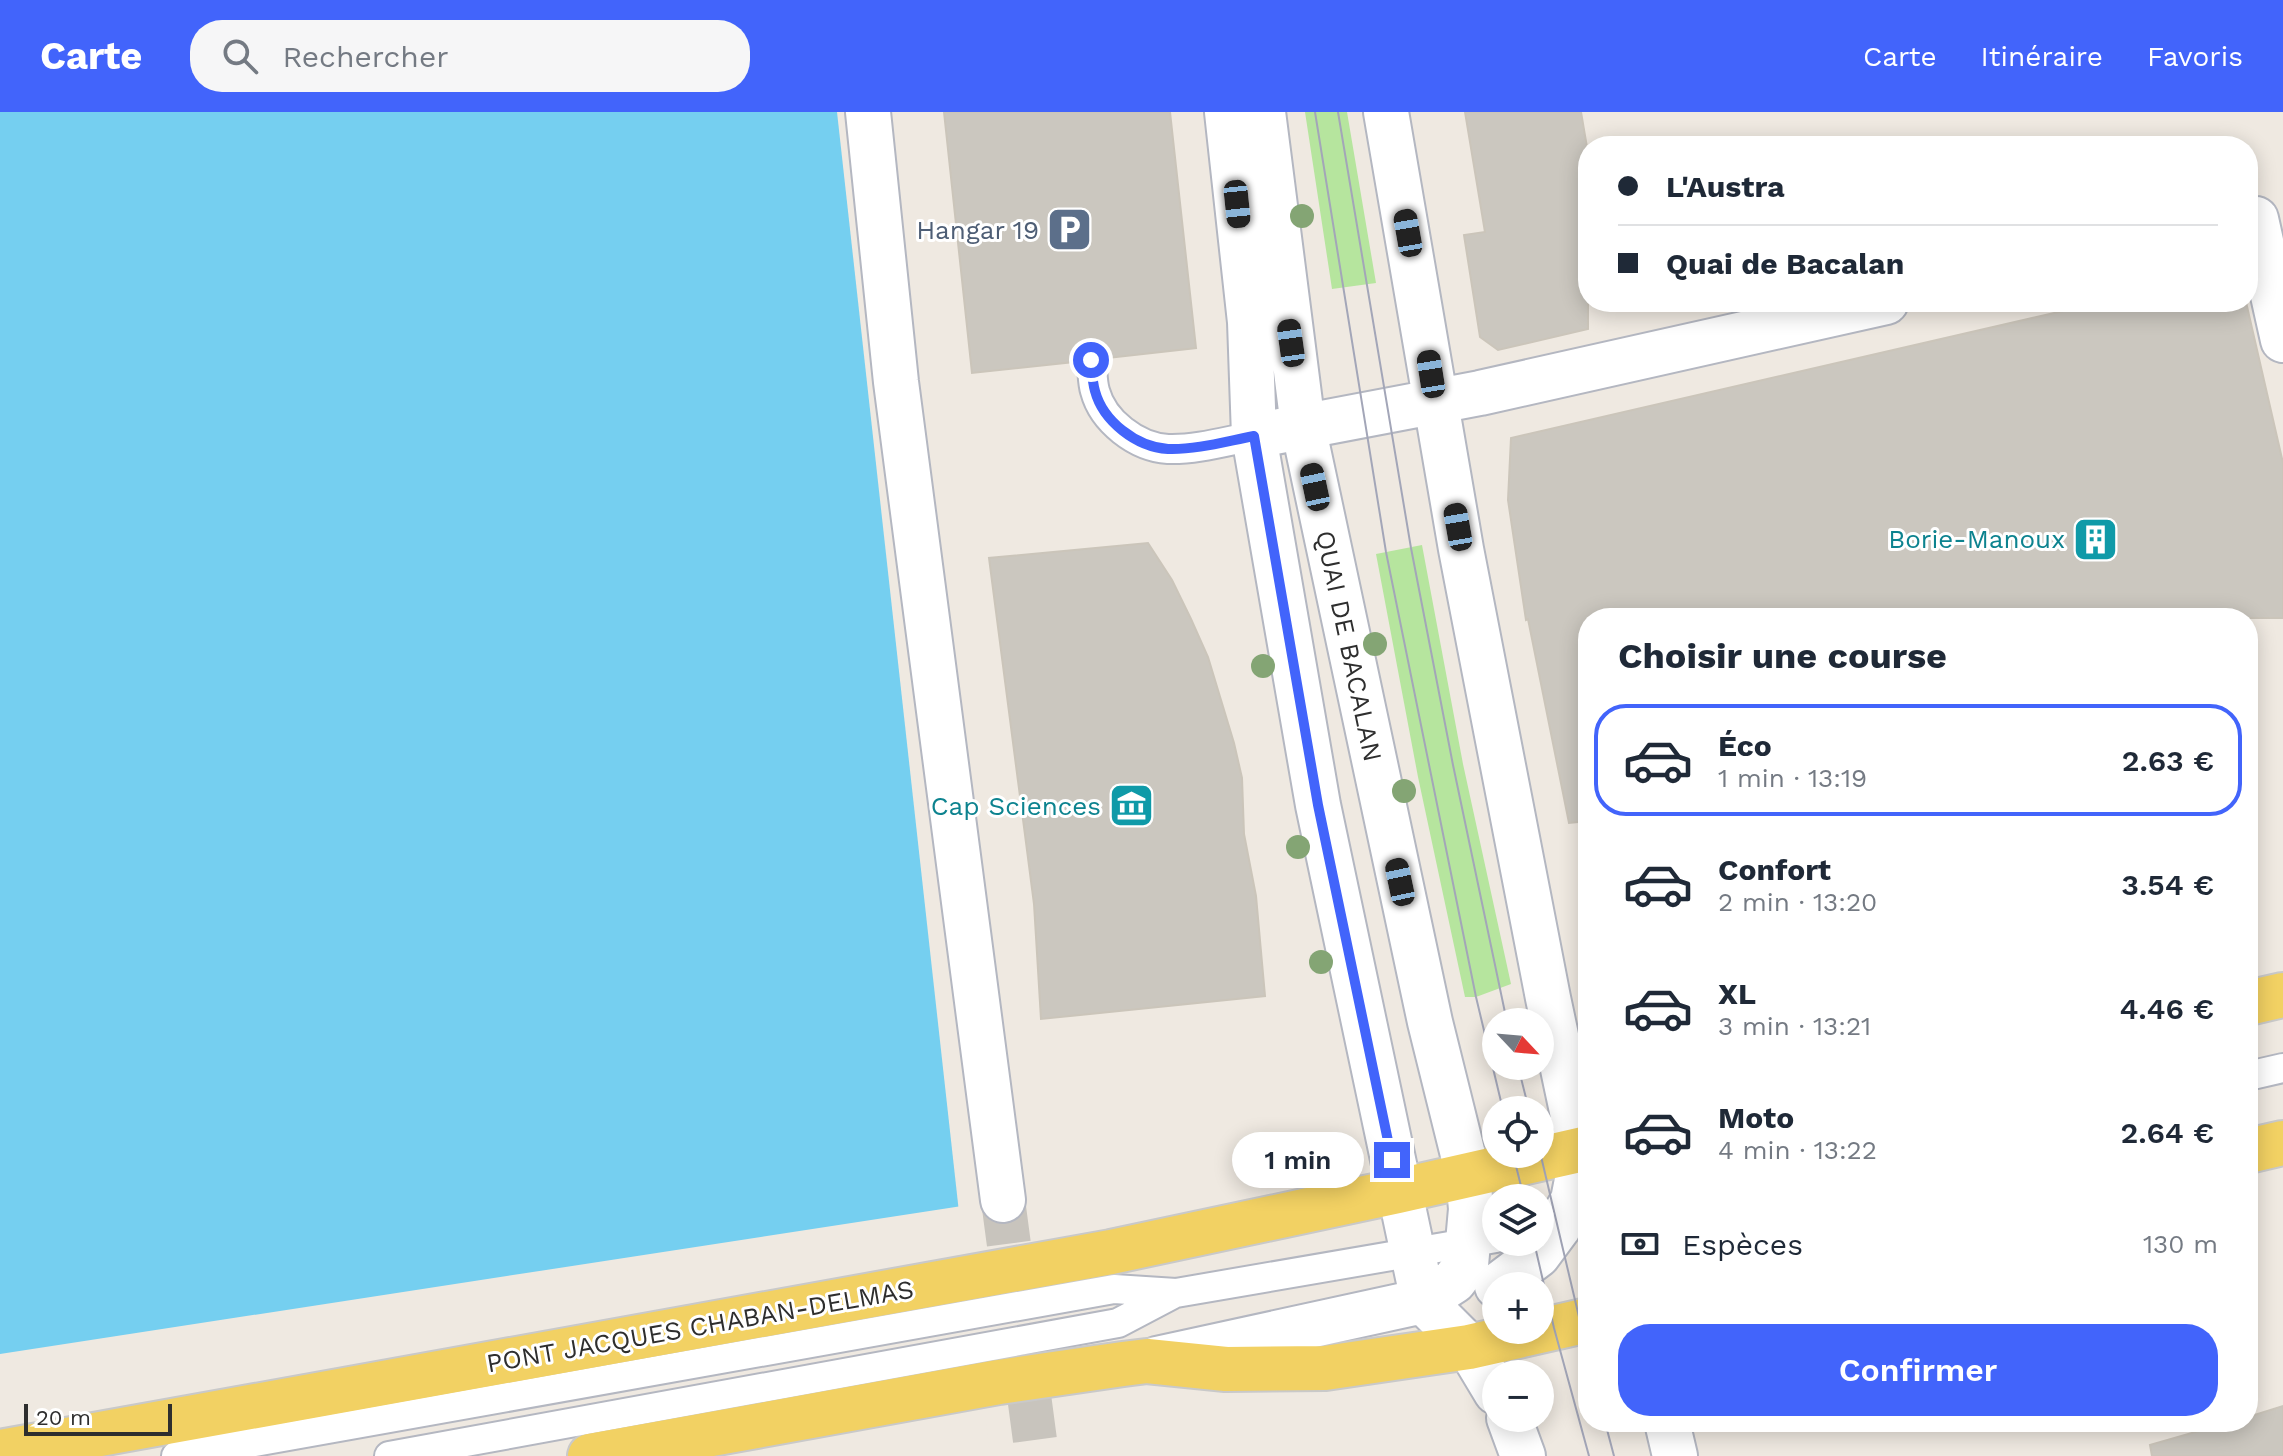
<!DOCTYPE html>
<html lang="fr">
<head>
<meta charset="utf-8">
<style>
  :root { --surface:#fff; --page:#f6f6f7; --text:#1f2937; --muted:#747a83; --line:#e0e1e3; --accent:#4264fb }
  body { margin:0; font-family:"Work Sans",sans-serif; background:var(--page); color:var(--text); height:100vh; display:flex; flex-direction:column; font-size:30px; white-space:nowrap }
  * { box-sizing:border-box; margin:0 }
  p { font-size:26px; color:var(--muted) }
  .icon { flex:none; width:44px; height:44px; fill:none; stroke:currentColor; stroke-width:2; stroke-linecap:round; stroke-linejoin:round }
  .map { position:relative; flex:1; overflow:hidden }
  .drawer { position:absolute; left:1578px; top:496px; width:680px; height:824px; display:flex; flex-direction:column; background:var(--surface); border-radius:32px; box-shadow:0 4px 20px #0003 }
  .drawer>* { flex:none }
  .top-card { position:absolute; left:1578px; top:24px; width:680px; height:176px; border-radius:32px; box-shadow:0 4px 20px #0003; display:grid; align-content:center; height:176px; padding:0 40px; background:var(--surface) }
  .needle { width:52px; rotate:116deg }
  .controls { position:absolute; left:1482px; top:896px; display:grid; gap:16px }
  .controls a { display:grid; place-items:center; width:72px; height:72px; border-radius:50%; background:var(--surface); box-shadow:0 4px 20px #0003; font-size:40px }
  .scale { position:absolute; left:24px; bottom:20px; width:148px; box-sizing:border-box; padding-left:8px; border:4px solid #2e2e2e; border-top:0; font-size:22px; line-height:28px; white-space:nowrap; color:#2e2e2e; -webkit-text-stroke:6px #fff; paint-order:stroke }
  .end { position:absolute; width:36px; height:36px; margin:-18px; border:10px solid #4264fb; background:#fff; box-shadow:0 0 0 4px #fff }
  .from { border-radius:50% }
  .bubble { position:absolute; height:56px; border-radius:28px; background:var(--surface); box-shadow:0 4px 20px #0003; font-size:26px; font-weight:600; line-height:56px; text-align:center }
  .car { position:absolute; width:24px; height:48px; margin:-24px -12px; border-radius:10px; box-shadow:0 0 6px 2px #0007; background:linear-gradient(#222 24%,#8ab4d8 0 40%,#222 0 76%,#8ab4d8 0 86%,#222 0) }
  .top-card b { display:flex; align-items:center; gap:28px; height:76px; font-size:30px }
  .top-card b+b { border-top:2px solid var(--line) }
  .top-card i { width:20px; height:20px; background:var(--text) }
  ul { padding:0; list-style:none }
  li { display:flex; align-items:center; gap:24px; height:112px; margin:0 16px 12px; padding:0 24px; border:4px solid transparent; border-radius:32px }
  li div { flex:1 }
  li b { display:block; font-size:30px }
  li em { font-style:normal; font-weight:600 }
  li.selected { border-color:var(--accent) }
  li>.icon { width:72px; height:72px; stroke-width:1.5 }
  h2 { padding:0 40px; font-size:36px; line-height:96px }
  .pay { display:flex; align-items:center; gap:20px; height:88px; padding:0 40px; font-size:30px }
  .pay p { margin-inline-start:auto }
  .action { display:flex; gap:16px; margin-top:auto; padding:16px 40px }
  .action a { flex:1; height:92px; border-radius:32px; background:var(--accent); color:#fff; font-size:32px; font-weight:600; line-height:92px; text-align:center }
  header { display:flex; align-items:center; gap:48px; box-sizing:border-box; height:112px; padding:0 40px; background:var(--accent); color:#fff }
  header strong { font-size:38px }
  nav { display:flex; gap:44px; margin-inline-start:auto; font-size:28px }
  .search { width:560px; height:72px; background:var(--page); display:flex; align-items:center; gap:20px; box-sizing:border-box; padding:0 28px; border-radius:32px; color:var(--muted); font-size:30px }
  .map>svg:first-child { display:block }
  .green { fill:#b6e59e }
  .water { fill:#75cff0 }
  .pier { fill:#efe9e1 }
  .building { fill:#cbc7bf; stroke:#cbc5ba; stroke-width:2 }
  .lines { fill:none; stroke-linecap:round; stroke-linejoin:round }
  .street-tunnel { stroke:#c8c4bd; stroke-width:44; stroke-dasharray:44 22; stroke-linecap:butt }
  .lane-casing { stroke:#b4b7c1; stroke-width:32 }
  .street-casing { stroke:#b4b7c1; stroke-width:48 }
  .secondary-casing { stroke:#b4b7c1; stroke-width:48 }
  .primary-casing { stroke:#c9c9c9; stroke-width:48 }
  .lane { stroke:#fff; stroke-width:28 }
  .street { stroke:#fff; stroke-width:44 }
  .secondary { stroke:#fff; stroke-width:44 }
  .primary { stroke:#f2d163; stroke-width:44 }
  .tram { stroke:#a3a6b8; stroke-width:2 }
  .tree { fill:#84a574 }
  .route { stroke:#4264fb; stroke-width:10 }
  .labels { text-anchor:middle; stroke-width:6; stroke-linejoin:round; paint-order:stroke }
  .service-label { font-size:26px; fill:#4e5e75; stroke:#fff; text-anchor:end }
  .culture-label { font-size:26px; fill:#0d838f; stroke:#fff; text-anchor:end }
  .street-label { font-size:26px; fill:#2e2e2e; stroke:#fff }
</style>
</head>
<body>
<header>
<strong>Carte</strong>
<div class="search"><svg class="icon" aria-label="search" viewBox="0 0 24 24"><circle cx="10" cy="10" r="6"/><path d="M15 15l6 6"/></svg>Rechercher</div>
<nav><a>Carte</a><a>Itinéraire</a><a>Favoris</a></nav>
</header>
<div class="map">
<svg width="2283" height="1344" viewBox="0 0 2283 1344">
  <rect width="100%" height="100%" fill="#efe9e1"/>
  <path class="green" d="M1305 0H1347L1376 171 1332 177Z
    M1422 433 1463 652 1511 872 1476 885H1465L1418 665 1376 442Z"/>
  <path class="water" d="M0 0H837L986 1344H0Z"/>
  <path class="pier" d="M962 1094 990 1344H0V1242Z"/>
  <path class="building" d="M944 0H1170L1196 236 1108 246 1104 237 1089 231 1080 235 1074 250 972 261Z
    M1465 0H1581L1588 41V217L1498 238 1480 225 1464 123 1485 120Z
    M2102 190H2246L2283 351V506H1588V709L1569 711 1528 507 1526 508 1508 388 1511 326Z
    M1148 431 1172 468 1191 507 1208 545 1234 631 1242 666 1244 722 1256 784 1265 884 1041 907 1034 792 989 446Z
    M2283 1294V1344H2152L2150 1333 2230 1310H2248V1305Z"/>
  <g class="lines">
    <path class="street-tunnel" d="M1003 1088 1036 1336"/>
    <defs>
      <path id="lane" d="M1091 248C1093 258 1092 269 1095 279 1103 309 1136 335 1168 337 1196 338 1227 329 1254 324
        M2248 964 2283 956
        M176 1344 1114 1177 1176 1181 1496 1126
        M389 1344 1118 1211 1175 1181"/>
      <path id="street" d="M868 0 896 270 1003 1088
        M1386 0 1461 437 1548 886 1580 1037 1578 1063 1573 1088 1558 1116 1538 1143 1497 1174
        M2256 107 2283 228
        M1254 324 1480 281 1886 190
        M1469 1235 1496 1280
        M1509 1306 1523 1344
        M1667 1310 1675 1344"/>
      <path id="secondary" d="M1227 0 1250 210 1254 324 1318 693 1423 1189 1469 1235
        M1157 1247 1423 1189 1454 1169 1466 1153 1471 1097 1468 1063 1430 910 1303 314 1263 0"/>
      <path id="primary" d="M2248 891 2283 883
        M2248 1039 2283 1031
        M0 1340 1111 1140 1398 1079 1588 1036
        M590 1344 999 1270 1123 1252 1147 1249 1226 1257 1325 1256 1469 1235 1588 1208"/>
    </defs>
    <use href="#lane" class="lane-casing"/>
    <use href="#street" class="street-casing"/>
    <use href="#secondary" class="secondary-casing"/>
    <use href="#primary" class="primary-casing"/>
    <use href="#lane" class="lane"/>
    <use href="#street" class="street"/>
    <use href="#secondary" class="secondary"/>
    <use href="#primary" class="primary"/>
    <path class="tram" d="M1315 0 1386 440 1476 885 1503 998
      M1338 0 1411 436 1453 653 1507 910
      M1518 954 1529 998
      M1540 1040 1588 1243
      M1513 1042 1524 1086
      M1534 1130 1554 1216 1589 1344
      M1605 1310 1614 1344"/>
  </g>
  <g class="tree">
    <circle cx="1302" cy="104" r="12"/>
    <circle cx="1375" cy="532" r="12"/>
    <circle cx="1263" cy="554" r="12"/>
    <circle cx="1404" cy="679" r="12"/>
    <circle cx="1298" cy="735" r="12"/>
    <circle cx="1321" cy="850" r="12"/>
  </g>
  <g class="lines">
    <path class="route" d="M1091 248C1092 258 1092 269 1095 279 1103 309 1136 335 1168 337 1196 338 1227 329 1254 324L1318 693 1392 1048"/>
  </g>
  <defs>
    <symbol id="parking-square" viewBox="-11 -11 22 22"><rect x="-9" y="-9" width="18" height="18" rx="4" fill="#5c6f8a" stroke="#fff"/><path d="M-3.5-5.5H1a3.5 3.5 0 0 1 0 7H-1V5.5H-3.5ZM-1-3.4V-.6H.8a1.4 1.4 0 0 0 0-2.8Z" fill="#fff"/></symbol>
    <symbol id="building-square" viewBox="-11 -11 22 22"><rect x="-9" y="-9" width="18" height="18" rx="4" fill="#0f9aa8" stroke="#fff"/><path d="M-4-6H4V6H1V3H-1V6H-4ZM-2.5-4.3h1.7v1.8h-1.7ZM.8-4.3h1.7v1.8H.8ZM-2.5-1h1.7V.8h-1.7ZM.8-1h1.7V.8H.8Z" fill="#fff"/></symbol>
    <symbol id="museum-square" viewBox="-11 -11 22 22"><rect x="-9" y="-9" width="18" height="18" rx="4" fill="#0f9aa8" stroke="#fff"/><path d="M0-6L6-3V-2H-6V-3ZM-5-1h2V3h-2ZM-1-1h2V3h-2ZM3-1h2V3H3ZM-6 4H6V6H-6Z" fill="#fff"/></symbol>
  </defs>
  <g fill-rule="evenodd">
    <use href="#parking-square" x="1044" y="92" width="51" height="51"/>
    <use href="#building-square" x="2070" y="402" width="51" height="51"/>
    <use href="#museum-square" x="1106" y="668" width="51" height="51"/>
  </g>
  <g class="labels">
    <g class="service-label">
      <text x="1039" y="127">Hangar 19</text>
    </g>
    <g class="culture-label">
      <text x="2065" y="436">Borie-Manoux</text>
      <text x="1101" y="703">Cap Sciences</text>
    </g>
    <g class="street-label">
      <text transform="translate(1349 534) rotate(78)" y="9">QUAI DE BACALAN</text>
      <text transform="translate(700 1214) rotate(-10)" y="9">PONT JACQUES CHABAN-DELMAS</text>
    </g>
  </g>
</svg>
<div class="controls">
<a><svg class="needle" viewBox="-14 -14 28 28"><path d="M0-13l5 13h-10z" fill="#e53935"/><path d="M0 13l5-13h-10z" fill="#747a83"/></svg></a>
<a><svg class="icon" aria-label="locate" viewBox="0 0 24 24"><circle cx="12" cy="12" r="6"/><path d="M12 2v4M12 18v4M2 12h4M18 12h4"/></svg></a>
<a><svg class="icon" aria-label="layers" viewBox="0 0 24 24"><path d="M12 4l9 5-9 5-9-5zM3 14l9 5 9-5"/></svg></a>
<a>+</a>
<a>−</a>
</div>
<div class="scale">20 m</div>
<i class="end from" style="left:1091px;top:248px"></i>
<i class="end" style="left:1392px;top:1048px"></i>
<div class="bubble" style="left:1232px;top:1020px;width:132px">1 min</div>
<i class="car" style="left:1237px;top:92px;rotate:174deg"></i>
<i class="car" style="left:1408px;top:121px;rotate:350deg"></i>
<i class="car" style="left:1291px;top:231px;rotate:352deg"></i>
<i class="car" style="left:1431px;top:262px;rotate:351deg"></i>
<i class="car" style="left:1315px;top:375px;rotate:348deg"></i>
<i class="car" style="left:1458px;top:415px;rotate:350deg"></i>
<i class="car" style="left:1400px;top:770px;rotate:348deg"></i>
<div class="top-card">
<b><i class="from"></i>L'Austra</b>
<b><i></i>Quai de Bacalan</b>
</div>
<section class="drawer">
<h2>Choisir une course</h2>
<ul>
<li class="selected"><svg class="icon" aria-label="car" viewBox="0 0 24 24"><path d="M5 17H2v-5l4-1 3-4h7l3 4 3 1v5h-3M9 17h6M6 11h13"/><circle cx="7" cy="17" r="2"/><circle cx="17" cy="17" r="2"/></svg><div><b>Éco</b><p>1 min · 13:19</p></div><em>2.63 €</em></li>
<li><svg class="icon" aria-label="car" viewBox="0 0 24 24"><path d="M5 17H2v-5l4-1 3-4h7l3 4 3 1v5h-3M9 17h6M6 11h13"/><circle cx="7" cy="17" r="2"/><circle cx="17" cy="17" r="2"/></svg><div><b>Confort</b><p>2 min · 13:20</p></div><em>3.54 €</em></li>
<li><svg class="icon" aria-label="car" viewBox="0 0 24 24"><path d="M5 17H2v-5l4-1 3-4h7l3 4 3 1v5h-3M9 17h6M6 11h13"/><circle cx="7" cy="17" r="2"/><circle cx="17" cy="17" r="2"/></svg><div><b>XL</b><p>3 min · 13:21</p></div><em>4.46 €</em></li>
<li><svg class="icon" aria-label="car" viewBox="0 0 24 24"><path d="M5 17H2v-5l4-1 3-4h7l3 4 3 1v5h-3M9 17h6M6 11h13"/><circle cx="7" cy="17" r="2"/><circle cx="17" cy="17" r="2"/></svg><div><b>Moto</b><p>4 min · 13:22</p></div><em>2.64 €</em></li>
</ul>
<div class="pay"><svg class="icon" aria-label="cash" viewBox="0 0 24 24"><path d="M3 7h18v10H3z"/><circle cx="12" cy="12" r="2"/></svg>Espèces<p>130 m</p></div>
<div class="action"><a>Confirmer</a></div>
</section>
</div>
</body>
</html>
